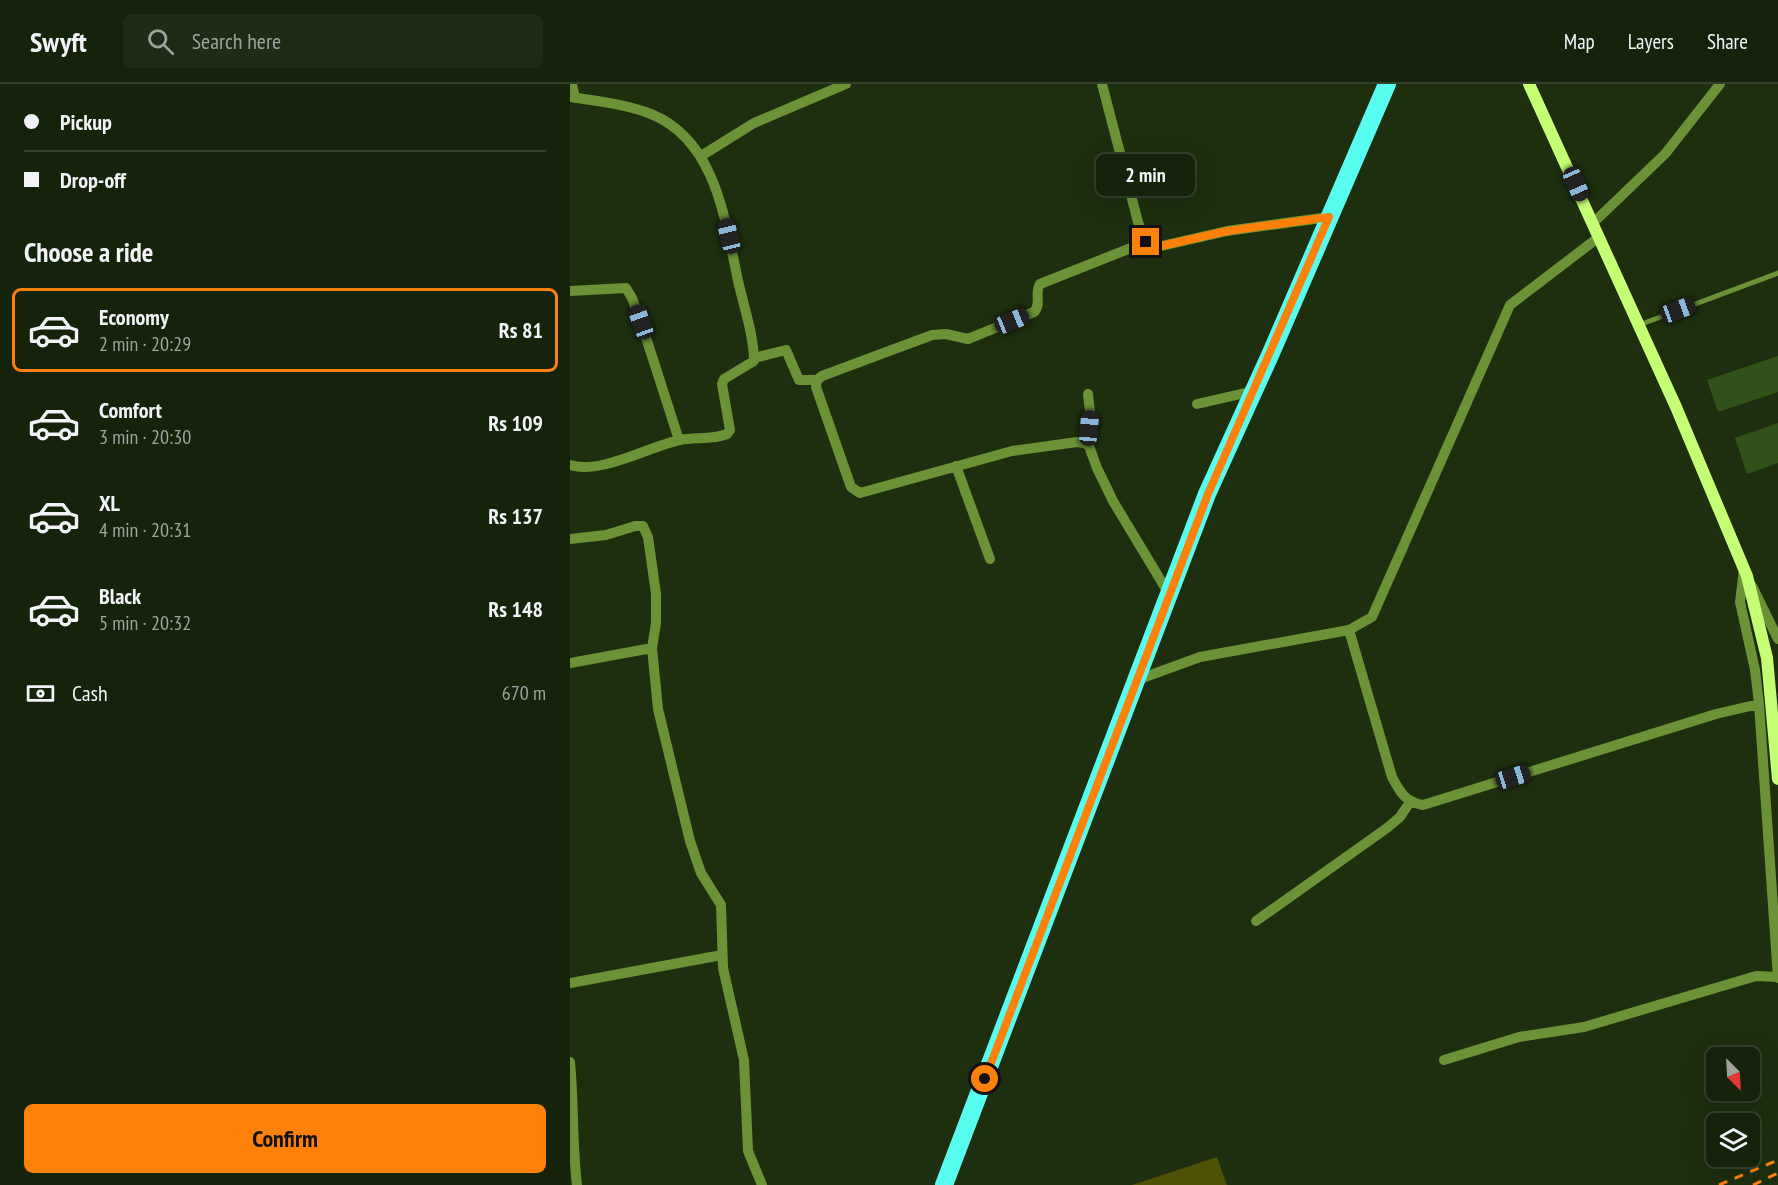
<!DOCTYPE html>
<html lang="en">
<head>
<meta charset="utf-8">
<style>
  :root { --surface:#16230b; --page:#1f2b14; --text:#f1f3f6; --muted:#9ea49d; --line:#35402c; --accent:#ff8109 }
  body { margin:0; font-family:"PT Sans Narrow",sans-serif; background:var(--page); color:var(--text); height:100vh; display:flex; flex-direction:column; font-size:22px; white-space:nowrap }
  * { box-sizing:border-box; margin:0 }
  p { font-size:20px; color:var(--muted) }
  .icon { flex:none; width:33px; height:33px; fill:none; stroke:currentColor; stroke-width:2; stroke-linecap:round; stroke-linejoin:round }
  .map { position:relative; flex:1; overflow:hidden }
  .side { display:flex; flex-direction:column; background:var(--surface); width:570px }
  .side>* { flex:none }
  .guide { display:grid; align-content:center; height:132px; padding:0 24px; background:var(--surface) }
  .needle { width:39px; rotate:156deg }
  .controls { position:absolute; left:1136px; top:963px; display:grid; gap:12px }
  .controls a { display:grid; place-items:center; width:54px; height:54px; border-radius:9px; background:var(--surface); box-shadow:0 6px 24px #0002,0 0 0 2px var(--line); font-size:30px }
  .end { position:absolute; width:27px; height:27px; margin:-14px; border:8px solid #ff8109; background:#111; box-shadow:0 0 0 3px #111 }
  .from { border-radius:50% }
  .bubble { position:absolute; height:42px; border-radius:9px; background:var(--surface); box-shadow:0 6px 24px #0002,0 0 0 2px var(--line); font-size:20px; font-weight:600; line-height:42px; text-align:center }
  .car { position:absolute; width:18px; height:36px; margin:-18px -9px; border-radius:8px; box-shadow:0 0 4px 2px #0007; background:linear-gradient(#222 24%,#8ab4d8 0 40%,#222 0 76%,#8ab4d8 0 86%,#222 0) }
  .guide b { display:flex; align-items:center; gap:21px; height:57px; font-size:22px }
  .guide b+b { border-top:2px solid var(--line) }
  .guide i { width:15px; height:15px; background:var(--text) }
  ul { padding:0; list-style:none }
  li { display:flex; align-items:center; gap:18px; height:84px; margin:0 12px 9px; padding:0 12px; border:3px solid transparent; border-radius:9px }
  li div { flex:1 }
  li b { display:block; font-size:22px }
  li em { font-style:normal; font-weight:600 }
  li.on { border-color:var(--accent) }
  li>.icon { width:54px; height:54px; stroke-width:1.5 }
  h2 { padding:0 24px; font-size:27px; line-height:72px }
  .pay { display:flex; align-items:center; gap:15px; height:66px; padding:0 24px; font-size:22px }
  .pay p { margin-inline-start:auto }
  .primary-button { display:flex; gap:12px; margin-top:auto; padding:12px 24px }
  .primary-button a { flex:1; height:69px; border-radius:9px; background:var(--accent); color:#111; font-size:24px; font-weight:600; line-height:69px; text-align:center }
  header { display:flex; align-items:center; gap:36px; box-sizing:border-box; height:84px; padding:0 30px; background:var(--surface); border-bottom:2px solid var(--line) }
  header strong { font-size:28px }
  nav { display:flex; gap:33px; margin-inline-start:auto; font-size:21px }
  .search { width:420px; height:54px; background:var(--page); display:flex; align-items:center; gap:15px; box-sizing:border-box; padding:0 21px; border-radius:9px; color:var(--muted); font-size:22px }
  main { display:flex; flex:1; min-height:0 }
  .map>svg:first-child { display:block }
  .water { fill:#4f5105 }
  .building { fill:#305219 }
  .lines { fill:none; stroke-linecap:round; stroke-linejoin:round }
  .lane { stroke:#6b9236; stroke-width:5 }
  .street { stroke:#6b9236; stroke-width:10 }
  .secondary { stroke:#c5ff74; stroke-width:12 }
  .highway { stroke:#58fff0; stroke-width:18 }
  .rail { stroke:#ff8109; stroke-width:3; stroke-dasharray:9 8; stroke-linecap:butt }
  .route { stroke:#ff8109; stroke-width:8 }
</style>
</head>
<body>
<header>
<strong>Swyft</strong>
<div class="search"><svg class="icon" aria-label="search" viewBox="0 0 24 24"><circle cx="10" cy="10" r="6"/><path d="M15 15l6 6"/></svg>Search here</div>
<nav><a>Map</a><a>Layers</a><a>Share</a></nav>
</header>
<main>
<section class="side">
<div class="guide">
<b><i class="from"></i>Pickup</b>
<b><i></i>Drop-off</b>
</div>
<h2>Choose a ride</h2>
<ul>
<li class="on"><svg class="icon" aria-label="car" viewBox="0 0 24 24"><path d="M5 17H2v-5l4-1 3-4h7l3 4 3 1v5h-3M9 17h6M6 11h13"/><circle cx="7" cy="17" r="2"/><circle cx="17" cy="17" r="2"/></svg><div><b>Economy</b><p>2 min · 20:29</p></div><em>Rs 81</em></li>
<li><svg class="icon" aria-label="car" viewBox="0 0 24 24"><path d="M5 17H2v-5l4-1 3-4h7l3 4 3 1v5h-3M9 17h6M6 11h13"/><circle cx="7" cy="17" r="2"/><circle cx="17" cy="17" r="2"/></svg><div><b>Comfort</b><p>3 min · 20:30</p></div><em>Rs 109</em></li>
<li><svg class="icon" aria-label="car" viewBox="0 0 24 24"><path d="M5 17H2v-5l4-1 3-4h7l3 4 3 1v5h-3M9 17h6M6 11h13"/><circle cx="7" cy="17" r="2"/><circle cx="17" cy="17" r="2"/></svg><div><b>XL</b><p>4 min · 20:31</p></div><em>Rs 137</em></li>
<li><svg class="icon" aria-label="car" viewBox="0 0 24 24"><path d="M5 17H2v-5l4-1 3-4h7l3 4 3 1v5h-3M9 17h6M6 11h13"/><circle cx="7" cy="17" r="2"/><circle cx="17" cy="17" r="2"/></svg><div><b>Black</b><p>5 min · 20:32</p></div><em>Rs 148</em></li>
</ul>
<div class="pay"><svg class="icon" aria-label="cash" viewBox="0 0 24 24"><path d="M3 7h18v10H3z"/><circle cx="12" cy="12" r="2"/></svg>Cash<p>670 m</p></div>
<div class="primary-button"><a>Confirm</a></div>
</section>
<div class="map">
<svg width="1208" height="1101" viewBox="0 0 1208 1101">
  <rect width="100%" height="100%" fill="#1d2f0f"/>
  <path class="water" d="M647 1073 657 1101H562Z"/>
  <path class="building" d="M1208 272V308L1148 328 1137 296Z
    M1208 339V379L1177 390 1165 354Z"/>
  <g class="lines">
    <path class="lane" d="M1069 241 1208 189"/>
    <path class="street" d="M2 0 5 14
      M532 0 568 138 576 158 587 163 657 147 759 133
      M0 13C26 17 56 20 81 30 143 55 154 129 166 187 171 215 184 249 184 277L154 295 152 300 160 346 157 350C142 356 125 353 110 356 80 362 30 391 0 381
      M131 72 184 39 276 0
      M1023 139 1095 70 1150 0
      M576 158 470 200C464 209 472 220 464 228L398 255 376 250 362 251 252 292 247 296 246 303 281 403 290 409 442 367 507 358 514 359 519 362 527 384 543 417 599 510
      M0 207 56 204 62 214 71 238 109 356
      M184 274 216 266 229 296H247
      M627 320 684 307
      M514 359 520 328 518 310
      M386 382 420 475
      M0 455 36 451 65 442H73L78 453 86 510V539L82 564 88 625 120 757 131 789 151 821 153 884 174 976 178 1067 192 1101
      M1174 485 1170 518 1185 586 1189 620 1208 894
      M1182 502 1208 555
      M779 546 802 533 940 221 1029 153
      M0 579 82 564
      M567 596 630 573 779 546 822 693C830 708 835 718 853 721L1146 630 1189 620
      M686 837 817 744 830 733 840 718
      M0 899 152 871
      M874 976 949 953 1014 943 1186 892 1208 893
      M0 978C4 1019 2 1060 7 1101"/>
    <path class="secondary" d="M959 0 1106 323 1177 492 1197 574 1208 695"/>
    <path class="highway" d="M374 1101 637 410 701 269 817 0"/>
    <path class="rail" d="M1149 1101 1208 1076
      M1183 1101 1208 1089"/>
  </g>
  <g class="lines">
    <path class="route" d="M415 995 638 410 759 133 657 147 587 163 576 158"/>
  </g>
</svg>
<div class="controls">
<a><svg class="needle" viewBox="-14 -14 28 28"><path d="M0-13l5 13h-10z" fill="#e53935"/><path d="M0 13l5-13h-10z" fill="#9ea49d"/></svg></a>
<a><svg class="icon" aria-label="layers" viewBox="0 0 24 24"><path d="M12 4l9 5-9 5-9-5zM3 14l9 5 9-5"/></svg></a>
</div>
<i class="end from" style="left:415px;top:995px"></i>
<i class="end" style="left:576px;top:158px"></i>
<div class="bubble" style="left:526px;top:70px;width:99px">2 min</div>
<i class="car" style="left:1006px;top:100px;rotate:156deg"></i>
<i class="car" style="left:159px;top:152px;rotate:346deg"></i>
<i class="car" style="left:1108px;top:226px;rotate:70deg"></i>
<i class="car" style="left:442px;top:237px;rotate:68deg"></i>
<i class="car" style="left:71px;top:238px;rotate:340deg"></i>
<i class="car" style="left:519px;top:344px;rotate:5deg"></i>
<i class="car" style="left:943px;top:693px;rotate:73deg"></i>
</div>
</main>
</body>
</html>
